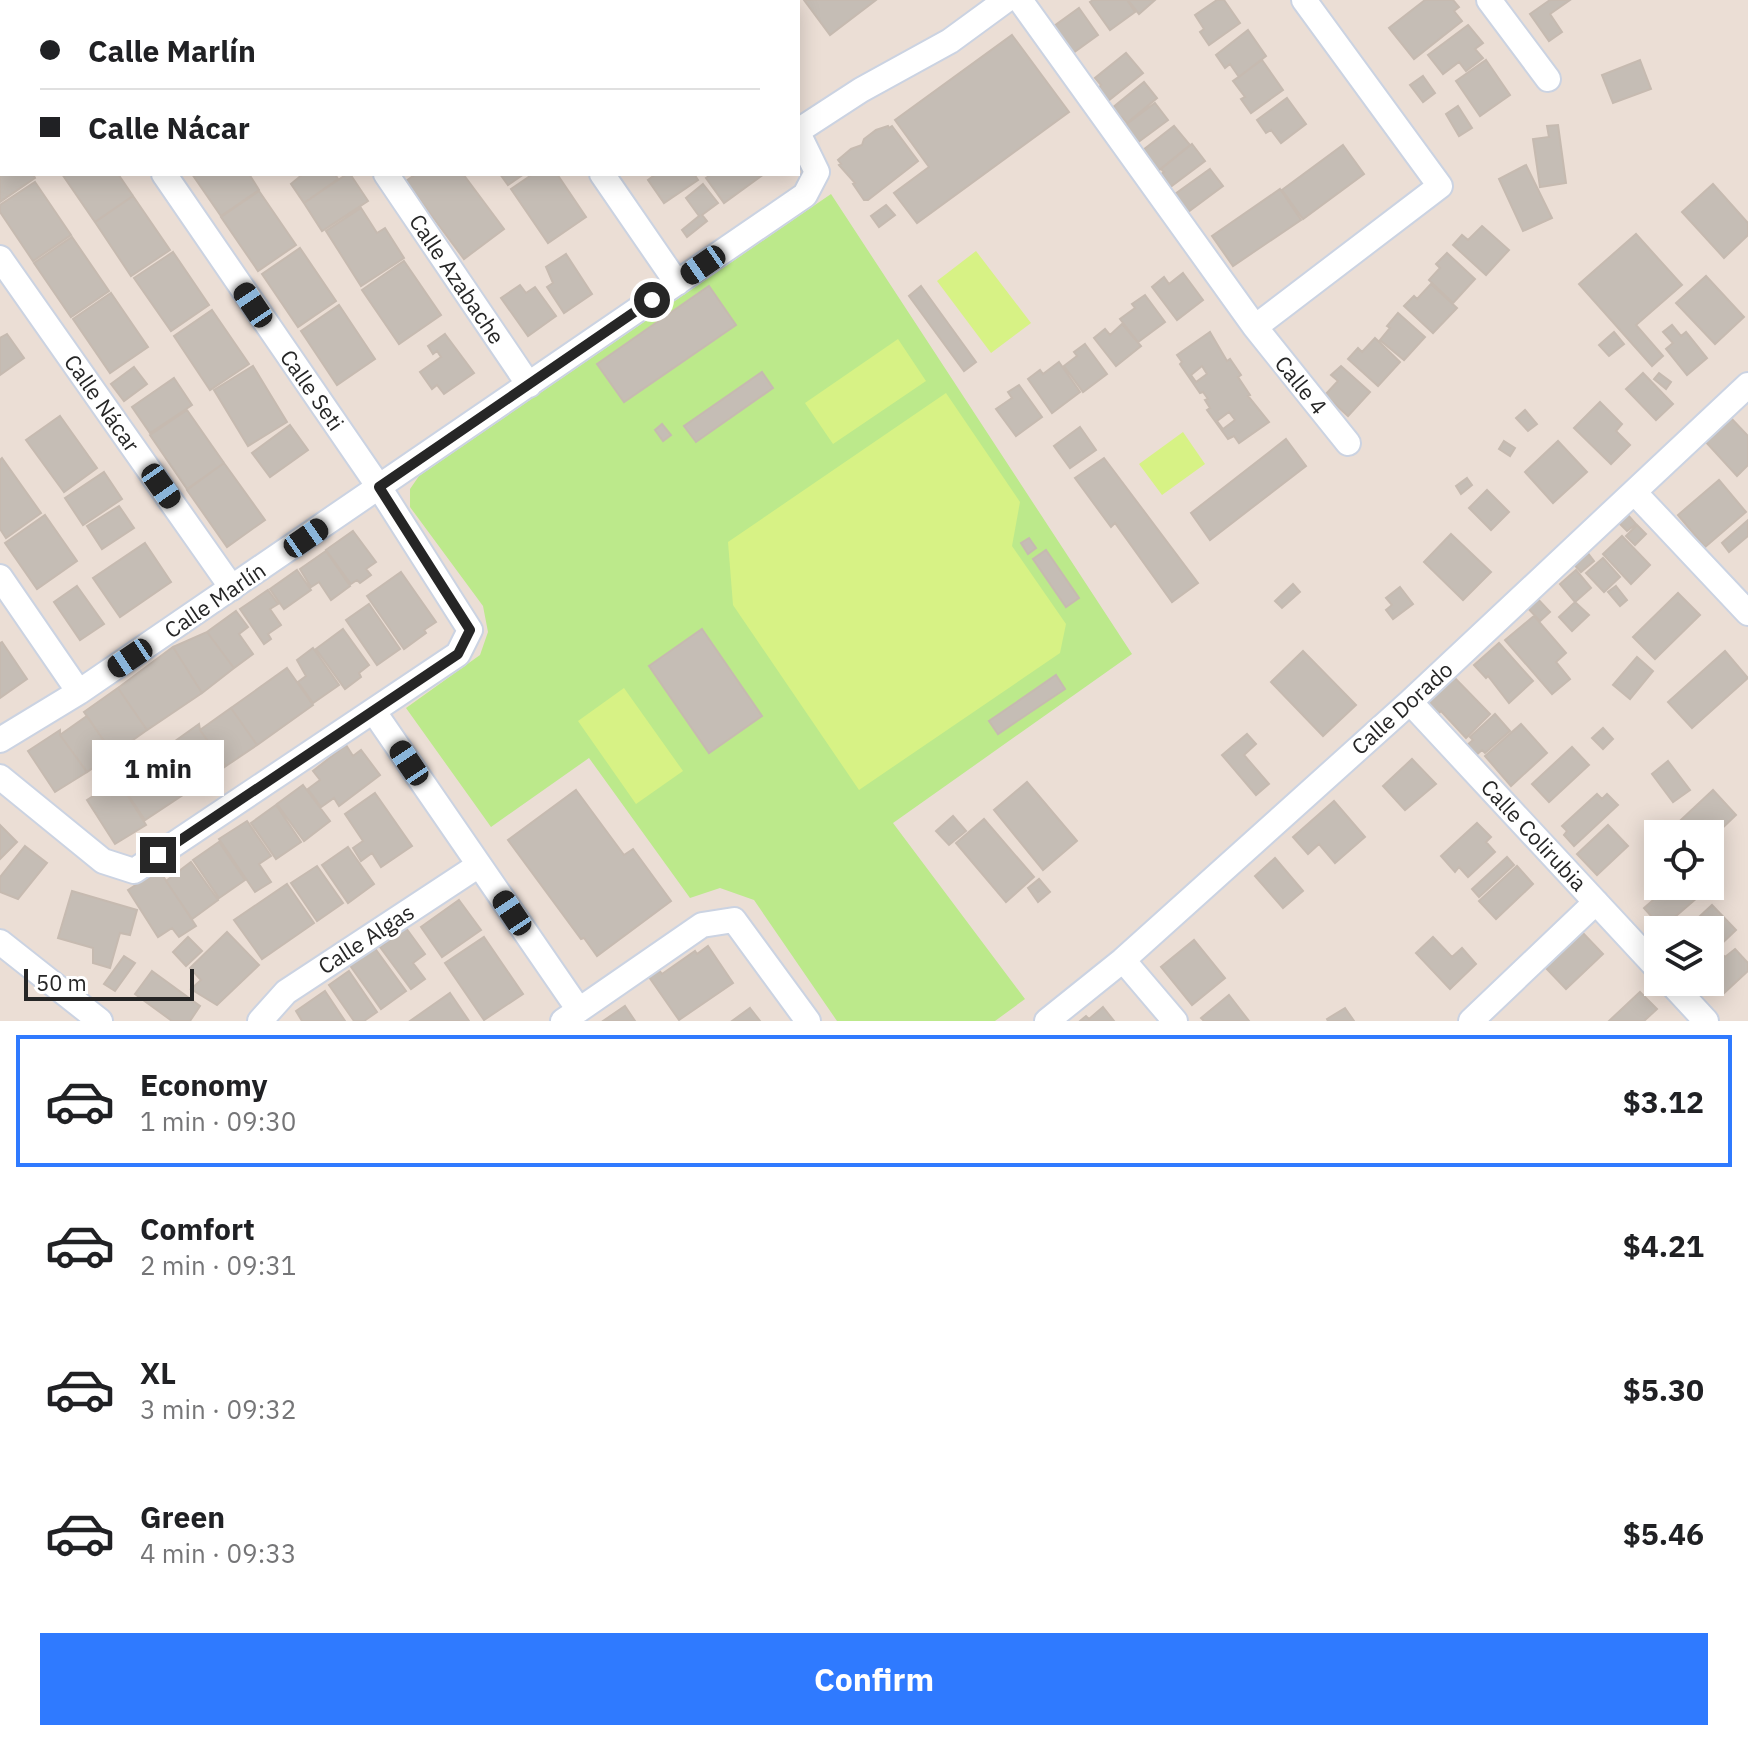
<!DOCTYPE html>
<html lang="en">
<head>
<meta charset="utf-8">
<style>
  :root { --surface:#fff; --page:#f6f6f6; --text:#202124; --muted:#757577; --line:#e0e0e0; --accent:#2f7aff }
  body { margin:0; font-family:"IBM Plex Sans",sans-serif; background:var(--page); color:var(--text); height:100vh; display:flex; flex-direction:column; font-size:30px; white-space:nowrap }
  * { box-sizing:border-box; margin:0 }
  p { font-size:26px; color:var(--muted) }
  .icon { flex:none; width:44px; height:44px; fill:none; stroke:currentColor; stroke-width:2; stroke-linecap:round; stroke-linejoin:round }
  .map { position:relative; height:1021px; overflow:hidden }
  .details { display:flex; flex-direction:column; background:var(--surface); flex:1 }
  .details>* { flex:none }
  .top-card { position:absolute; left:0px; top:0px; width:800px; height:176px; box-shadow:0 4px 20px #0003; display:grid; align-content:center; height:176px; padding:0 40px; background:var(--surface) }
  .controls { position:absolute; left:1644px; top:820px; display:grid; gap:16px }
  .controls a { display:grid; place-items:center; width:80px; height:80px; border-radius:0px; background:var(--surface); box-shadow:0 4px 20px #0003; font-size:40px }
  .scale { position:absolute; left:24px; bottom:20px; width:170px; box-sizing:border-box; padding-left:8px; border:4px solid #262626; border-top:0; font-size:22px; line-height:28px; white-space:nowrap; color:#262626; -webkit-text-stroke:6px #fff; paint-order:stroke }
  .end { position:absolute; width:36px; height:36px; margin:-18px; border:10px solid #262626; background:#fff; box-shadow:0 0 0 4px #fff }
  .from { border-radius:50% }
  .bubble { position:absolute; height:56px; border-radius:0px; background:var(--surface); box-shadow:0 4px 20px #0003; font-size:26px; font-weight:700; line-height:56px; text-align:center }
  .car { position:absolute; width:24px; height:48px; margin:-24px -12px; border-radius:10px; box-shadow:0 0 6px 2px #0007; background:linear-gradient(#222 24%,#8ab4d8 0 40%,#222 0 76%,#8ab4d8 0 86%,#222 0) }
  .top-card b { display:flex; align-items:center; gap:28px; height:76px; font-size:30px }
  .top-card b+b { border-top:2px solid var(--line) }
  .top-card i { width:20px; height:20px; background:var(--text) }
  ul { padding:14px 0 0; list-style:none }
  li { display:flex; align-items:center; gap:24px; height:132px; margin:0 16px 12px; padding:0 24px; border:4px solid transparent; border-radius:0px }
  li div { flex:1 }
  li b { display:block; font-size:30px }
  li em { font-style:normal; font-weight:700 }
  li.selected { border-color:var(--accent) }
  li>.icon { width:72px; height:72px; stroke-width:1.5 }
  .button { display:flex; gap:16px; margin-top:auto; padding:16px 40px }
  .button a { flex:1; height:92px; border-radius:0px; background:var(--accent); color:#fff; font-size:32px; font-weight:700; line-height:92px; text-align:center }
  .map>svg:first-child { display:block }
  .green { fill:#bce98b }
  .pitch { fill:#d7f285 }
  .building { fill:#c5bdb5; stroke:#c6bab0; stroke-width:2; fill-rule:evenodd }
  .lines { fill:none; stroke-linecap:round; stroke-linejoin:round }
  .street-casing { stroke:#cbd3e2; stroke-width:28 }
  .street { stroke:#fff; stroke-width:24 }
  .route { stroke:#262626; stroke-width:10 }
  .labels { text-anchor:middle; stroke-width:6; stroke-linejoin:round; paint-order:stroke }
  .street-label { font-size:22px; fill:#262626; stroke:#fff }
</style>
</head>
<body>
<div class="map">
<svg width="1748" height="1021" viewBox="0 0 1748 1021">
  <rect width="100%" height="100%" fill="#ebded5"/>
  <path class="green" d="M831 194 1132 654 893 823 1025 999 995 1021H837L754 900 720 888 690 898 589 758 491 827 406 708 480 655 488 632 483 606 410 507V489L419 476Z"/>
  <path class="pitch" d="M976 251 1031 323 991 353 937 281Z
    M898 339 926 381 833 444 805 403Z
    M946 393 1020 502 1012 546 1066 624 1060 653 859 790 733 605 728 542Z
    M1183 432 1205 464 1162 495 1139 464Z
    M624 688 683 771 636 804 578 721Z"/>
  <path class="building" d="M72 0H137L138 2H73Z
    M294 0H349L351 2H295Z
    M804 0H876L830 35Z
    M1093 0H1127L1135 12 1110 30 1090 2Z
    M1128 0H1155L1139 14Z
    M1217 0H1224L1240 23 1209 45 1200 32 1204 29 1195 15Z
    M1425 0H1453L1459 7 1454 11 1462 21 1414 59 1389 28Z
    M1550 0H1570L1550 14 1562 32 1549 41 1530 14Z
    M1079 8 1098 35 1073 53 1054 26Z
    M1468 25 1483 43 1475 49 1483 58 1466 71 1459 62 1443 74 1428 55Z
    M1248 30 1266 56 1239 77 1230 64 1225 68 1216 55Z
    M1012 35 1069 112 917 223 894 193 929 167 895 120Z
    M1126 53 1143 73 1108 101 1098 89 1101 85 1095 78Z
    M1262 60 1283 90 1251 113 1241 99 1245 97 1233 81Z
    M1486 60 1510 95 1480 116 1456 81Z
    M1640 60 1651 89 1613 103 1602 75Z
    M1423 76 1435 93 1423 102 1410 85Z
    M1144 82 1157 98 1127 123 1122 117 1119 119 1111 109Z
    M1287 98 1306 124 1281 143 1271 130 1266 133 1257 120Z
    M1155 103 1168 120 1133 146 1124 126Z
    M1458 106 1472 128 1459 136 1446 114Z
    M1558 125 1566 183 1540 187 1533 139 1549 137 1547 126Z
    M0 126 2 174H33L35 178 0 202Z
    M888 126 889 128 892 126 918 161 868 200H864L853 184 855 183 839 165 841 164 838 160 851 149 862 145 864 139 876 130Z
    M1174 126 1190 145 1158 171 1151 162 1147 165 1138 154Z
    M1192 144 1205 161 1169 188 1160 175 1164 172 1161 169Z
    M1343 145 1364 174 1303 219 1282 190Z
    M1526 165 1552 218 1523 231 1499 179Z
    M1210 169 1223 186 1188 212 1175 194Z
    M62 174H118L133 196 95 222Z
    M192 174H249L259 190 221 216Z
    M303 174H335L338 179 304 203 291 184Z
    M347 174H350L368 201 322 231 304 203Z
    M416 174H463L504 229 464 259 406 181Z
    M500 174H524L508 185Z
    M533 174H557L586 217 548 243 511 189Z
    M656 174H694L698 180 664 203 648 180Z
    M712 174H764L724 203 706 178Z
    M35 182 71 235 33 261 0 212V205Z
    M703 184 718 203 702 215 707 221 687 237 682 230 699 216 686 198Z
    M1713 184 1748 223V235L1724 258 1682 212Z
    M1280 189 1301 220 1233 266 1212 236Z
    M259 191 296 245 258 271 221 217Z
    M133 196 170 250 131 276 95 222Z
    M886 205 895 215 879 227 871 216Z
    M361 208 377 233 385 228 404 258 361 286 326 231Z
    M1482 226 1509 250 1486 275 1453 245 1462 235 1468 240Z
    M1636 234 1682 285 1636 325 1663 356 1652 366 1579 284Z
    M72 237 109 291 71 317 34 263Z
    M300 248 336 301 298 327 262 274Z
    M173 252 209 305 171 331 134 278Z
    M1447 253 1475 279 1453 303 1429 280 1440 268 1436 264Z
    M566 254 592 294 564 313 547 287 553 283 546 267Z
    M404 261 441 315 399 344 362 290Z
    M1183 273 1203 300 1177 320 1152 287 1164 277 1169 284Z
    M1706 276 1744 317 1715 344 1676 303Z
    M1431 284 1457 308 1433 333 1404 306 1414 296 1417 299Z
    M520 285 526 293 535 287 556 316 528 336 501 298Z
    M709 286 736 325 624 402 597 364Z
    M921 286 976 362 964 371 909 296Z
    M111 293 148 347 110 373 73 319Z
    M1145 295 1165 322 1138 342 1120 319 1135 308 1132 304Z
    M339 305 375 359 337 385 301 331Z
    M212 310 249 364 210 390 174 336Z
    M1398 313 1425 337 1404 360 1380 340 1390 328 1387 326Z
    M1122 324 1141 346 1116 366 1094 338 1105 329 1110 335Z
    M1672 325 1681 336 1686 332 1707 358 1687 375 1666 349 1673 343 1663 332Z
    M1210 332 1227 361 1230 359 1241 375 1238 377 1250 395 1248 396 1269 422 1239 443 1234 436 1228 439 1207 410 1210 408 1205 400 1208 399 1203 392 1200 393 1180 364 1182 362 1177 355ZM1202 366 1207 374 1196 382 1191 375ZM1229 412 1235 420 1223 429 1217 421Z
    M1614 332 1624 344 1609 356 1599 345Z
    M7 334 24 358 0 375V338Z
    M445 334 474 373 444 394 437 385 432 389 420 372 441 357 437 351 433 354 428 346Z
    M1375 338 1400 362 1378 386 1348 359 1358 348 1362 352Z
    M1085 344 1107 374 1083 392 1064 366 1077 356 1074 352Z
    M1059 362 1080 392 1052 413 1028 379 1040 370 1043 374Z
    M253 366 287 422 248 446 214 390Z
    M1341 366 1370 392 1348 416 1325 395 1338 381 1331 375Z
    M134 367 147 384 124 401 111 384Z
    M762 372 773 388 696 442 684 426Z
    M1643 373 1673 404 1656 420 1626 389Z
    M1659 373 1671 382 1666 389 1654 379Z
    M174 378 192 405 150 433 132 407Z
    M1019 385 1042 417 1016 436 996 409 1012 398 1008 392Z
    M1600 402 1622 424 1616 431 1630 445 1611 464 1574 428Z
    M187 410 224 463 187 489 150 435Z
    M1525 410 1537 424 1528 431 1516 418Z
    M60 416 97 468 64 492 26 440Z
    M1730 417 1748 436V465L1737 476 1705 441Z
    M662 424 671 435 663 441 655 430Z
    M290 425 308 450 270 477 252 453Z
    M1080 427 1096 450 1070 468 1054 446Z
    M1286 439 1306 466 1210 540 1191 513Z
    M1504 441 1515 448 1510 456 1499 449Z
    M1558 441 1587 472 1553 503 1525 472Z
    M2 458 41 513 6 538 0 529V460Z
    M1104 458 1198 583 1172 602 1115 523 1111 527 1075 478Z
    M224 463 265 520 227 547 187 490Z
    M104 472 122 499 83 525 65 498Z
    M1467 478 1472 485 1461 494 1456 486Z
    M1719 480 1746 512 1705 547 1678 515Z
    M1487 490 1509 512 1491 530 1469 508Z
    M119 506 134 528 102 549 87 526Z
    M1627 514 1636 524 1627 531 1618 522Z
    M45 515 77 561 37 589 5 543Z
    M1748 520V536L1729 552 1722 543Z
    M1637 525 1646 534 1635 545 1626 536Z
    M353 531 376 562 366 569 371 575 360 583 357 580 351 584 326 550Z
    M1451 534 1491 572 1463 600 1424 562Z
    M1622 536 1650 565 1631 584 1603 554Z
    M1029 538 1036 548 1028 554 1021 543Z
    M145 543 171 582 120 617 93 578Z
    M1584 548 1594 561 1581 572 1570 560Z
    M1046 550 1079 598 1066 607 1033 559Z
    M326 551 350 586 331 600 319 582 311 587 300 569Z
    M1603 558 1620 577 1604 592 1586 573Z
    M297 570 311 590 284 609 270 589Z
    M1576 570 1591 588 1575 602 1560 584Z
    M401 572 436 622 424 630 426 633 404 649 367 596Z
    M1293 584 1300 592 1282 608 1275 601Z
    M77 586 104 624 80 640 54 602Z
    M1616 586 1627 600 1620 606 1608 592Z
    M1400 587 1413 604 1393 619 1386 610 1392 605 1386 598Z
    M268 590 278 604 270 609 281 625 268 634 271 639 264 644 240 609Z
    M1678 593 1700 615 1655 659 1633 637Z
    M1534 595 1550 612 1540 621 1524 604Z
    M1575 602 1589 615 1572 631 1559 617Z
    M369 604 400 649 377 665 346 620Z
    M236 611 248 627 239 634 253 654 234 668 207 632Z
    M1534 616 1566 653 1556 662 1570 679 1552 694 1505 640Z
    M343 629 369 665 359 673 361 677 345 689 316 649Z
    M702 629 762 716 709 753 649 666Z
    M207 632 234 668 202 693 173 647Z
    M2 642 27 679 0 698V643Z
    M1499 643 1533 681 1509 703 1488 676 1486 678 1474 665Z
    M173 647 202 693 147 730 118 688Z
    M313 648 339 685 313 703 298 682 306 676 297 660Z
    M1303 651 1356 705 1323 736 1271 682Z
    M1725 651 1748 678 1692 728 1668 702Z
    M1637 657 1653 671 1630 699 1613 685Z
    M287 668 313 705 257 745 231 708Z
    M1450 673 1490 714 1466 738 1441 711 1435 717 1420 701Z
    M1056 675 1065 689 998 734 989 721Z
    M118 688 147 730 113 754 84 712Z
    M231 708 257 745 226 766 200 730Z
    M1495 714 1510 731 1485 753 1482 750 1475 756 1466 746 1473 740 1470 737Z
    M87 716 113 754 87 772 60 735Z
    M199 724 200 730 226 766 198 785 171 744Z
    M1521 724 1547 753 1511 786 1485 756Z
    M1603 728 1613 739 1603 749 1592 738Z
    M60 730V735L87 772 55 792 28 751Z
    M1247 734 1256 744 1244 755 1269 784 1256 795 1222 755Z
    M171 744 198 785 145 820 118 780Z
    M346 745 353 756 361 750 380 775 339 806 334 798 321 807 308 789 320 780 313 771Z
    M1572 747 1589 765 1549 802 1532 784Z
    M1412 759 1436 784 1405 810 1383 786Z
    M1668 761 1690 790 1673 802 1652 774Z
    M118 780 146 825 115 844 87 800Z
    M1027 782 1077 841 1043 870 994 810Z
    M303 785 330 821 304 841 277 804Z
    M576 790 624 855 633 849 671 901 597 956 584 938 581 939 508 840Z
    M1713 790 1736 815 1710 840V834H1666Z
    M375 793 412 846 381 867 372 853 361 861 353 848 363 841 345 814Z
    M1597 794 1602 799 1607 794 1618 805 1574 846 1564 835 1567 831 1562 826Z
    M1334 801 1365 837 1335 863 1319 844 1308 854 1293 837Z
    M276 805 301 842 276 859 251 823Z
    M953 816 966 831 949 845 936 831Z
    M984 819 1034 877 1006 902 956 843Z
    M247 821 271 856 259 864 271 882 255 892 219 839Z
    M1477 823 1491 837 1486 842 1495 852 1468 877 1459 867 1455 872 1441 856Z
    M0 825 17 842 0 859Z
    M1608 825 1628 846 1597 875 1577 854Z
    M219 842 245 880 219 898 193 860Z
    M25 846 47 863 18 899 0 892V877Z
    M348 847 374 884 348 903 322 865Z
    M1507 857 1514 865 1479 897 1472 889Z
    M1275 858 1303 891 1283 908 1255 876Z
    M191 862 218 900 192 919 166 881Z
    M317 866 343 903 317 921 291 883Z
    M1517 866 1533 884 1496 919 1479 901Z
    M1710 868 1719 879 1662 928 1644 908 1669 886H1710Z
    M159 870 196 926 179 937 172 928 158 937 128 890Z
    M1039 879 1050 892 1038 902 1028 888Z
    M287 884 314 923 262 959 234 920Z
    M72 891 137 910 130 935 120 933 110 968 93 963V948L58 938Z
    M459 900 481 930 442 957 421 927Z
    M1712 905 1736 930 1710 955V930H1685Z
    M406 928 425 954 413 963 425 979 411 989 380 947Z
    M1581 931 1603 954 1566 989 1544 966Z
    M227 932 259 965 217 1005 191 989 201 980 190 968Z
    M188 937 202 951 186 966 173 952Z
    M484 937 523 994 484 1020 445 963Z
    M1433 937 1452 957 1462 948 1476 964 1450 989 1416 953Z
    M1194 940 1225 978 1192 1005 1161 967Z
    M708 946 733 983 679 1020 649 977 659 970 662 974 695 951 697 954Z
    M374 947 406 991 381 1009 349 964Z
    M1735 949 1748 963V971L1723 994 1710 980V959L1719 951 1725 957Z
    M124 956 135 963 115 991 104 984Z
    M152 971 200 1006 190 1021H172L135 994Z
    M349 971 377 1012 364 1021H354L329 985Z
    M325 991 345 1021H302L296 1011Z
    M1640 992 1657 1009 1644 1021H1609Z
    M450 993 469 1021H410Z
    M1229 995 1249 1021H1204L1201 1018Z
    M625 1006 635 1021H603Z
    M1103 1007 1114 1021H1080L1086 1016 1089 1019Z
    M750 1008 760 1021H732Z
    M1345 1008 1354 1021H1328L1327 1019Z"/>
  <g class="lines">
    <defs>
      <path id="street" d="M44 0 45 2
        M268 0 269 2
        M482 0 483 2
        M705 0 706 2
        M1020 0 1255 327 1348 443
        M1489 0 1548 79
        M798 131 861 90 950 41 1006 0
        M386 174 529 385
        M602 174 677 283
        M0 258 232 588
        M1255 327 1440 186 1304 0
        M1634 492 1748 613
        M0 577 79 692
        M1410 702 1658 969
        M374 712 579 1010
        M0 740 79 692 805 195 817 172 798 133
        M0 777 103 861 134 871 458 654 470 630 379 487 164 174
        M0 942 100 1021
        M1123 960 1175 1021
        M1670 982 1706 1021
        M260 1021 286 992 479 865
        M563 1021 702 925 734 920 808 1021
        M1047 1021 1123 960 1410 702 1748 385
        M1471 1021 1596 902"/>
    </defs>
    <use href="#street" class="street-casing"/>
    <use href="#street" class="street"/>
  </g>
  <g class="lines">
    <path class="route" d="M158 855 458 654 470 630 379 487 652 300"/>
  </g>
  <g class="labels">
    <g class="street-label">
      <text transform="translate(457 279) rotate(56)" y="8">Calle Azabache</text>
      <text transform="translate(1301 385) rotate(51)" y="8">Calle 4</text>
      <text transform="translate(312 390) rotate(55)" y="8">Calle Seti</text>
      <text transform="translate(102 403) rotate(55)" y="8">Calle Nácar</text>
      <text transform="translate(215 600) rotate(-34)" y="8">Calle Marlín</text>
      <text transform="translate(1402 708) rotate(-42)" y="8">Calle Dorado</text>
      <text transform="translate(1534 835) rotate(47)" y="8">Calle Colirubia</text>
      <text transform="translate(366 939) rotate(-33)" y="8">Calle Algas</text>
    </g>
  </g>
</svg>
<div class="controls">
<a><svg class="icon" aria-label="locate" viewBox="0 0 24 24"><circle cx="12" cy="12" r="6"/><path d="M12 2v4M12 18v4M2 12h4M18 12h4"/></svg></a>
<a><svg class="icon" aria-label="layers" viewBox="0 0 24 24"><path d="M12 4l9 5-9 5-9-5zM3 14l9 5 9-5"/></svg></a>
</div>
<div class="scale">50 m</div>
<i class="end from" style="left:652px;top:300px"></i>
<i class="end" style="left:158px;top:855px"></i>
<div class="bubble" style="left:92px;top:740px;width:132px">1 min</div>
<i class="car" style="left:703px;top:265px;rotate:235deg"></i>
<i class="car" style="left:253px;top:305px;rotate:326deg"></i>
<i class="car" style="left:161px;top:486px;rotate:145deg"></i>
<i class="car" style="left:306px;top:538px;rotate:55deg"></i>
<i class="car" style="left:130px;top:658px;rotate:236deg"></i>
<i class="car" style="left:409px;top:763px;rotate:326deg"></i>
<i class="car" style="left:512px;top:913px;rotate:326deg"></i>
<div class="top-card">
<b><i class="from"></i>Calle Marlín</b>
<b><i></i>Calle Nácar</b>
</div>
</div>
<section class="details">
<ul>
<li class="selected"><svg class="icon" aria-label="car" viewBox="0 0 24 24"><path d="M5 17H2v-5l4-1 3-4h7l3 4 3 1v5h-3M9 17h6M6 11h13"/><circle cx="7" cy="17" r="2"/><circle cx="17" cy="17" r="2"/></svg><div><b>Economy</b><p>1 min · 09:30</p></div><em>$3.12</em></li>
<li><svg class="icon" aria-label="car" viewBox="0 0 24 24"><path d="M5 17H2v-5l4-1 3-4h7l3 4 3 1v5h-3M9 17h6M6 11h13"/><circle cx="7" cy="17" r="2"/><circle cx="17" cy="17" r="2"/></svg><div><b>Comfort</b><p>2 min · 09:31</p></div><em>$4.21</em></li>
<li><svg class="icon" aria-label="car" viewBox="0 0 24 24"><path d="M5 17H2v-5l4-1 3-4h7l3 4 3 1v5h-3M9 17h6M6 11h13"/><circle cx="7" cy="17" r="2"/><circle cx="17" cy="17" r="2"/></svg><div><b>XL</b><p>3 min · 09:32</p></div><em>$5.30</em></li>
<li><svg class="icon" aria-label="car" viewBox="0 0 24 24"><path d="M5 17H2v-5l4-1 3-4h7l3 4 3 1v5h-3M9 17h6M6 11h13"/><circle cx="7" cy="17" r="2"/><circle cx="17" cy="17" r="2"/></svg><div><b>Green</b><p>4 min · 09:33</p></div><em>$5.46</em></li>
</ul>
<div class="button"><a>Confirm</a></div>
</section>
</body>
</html>
